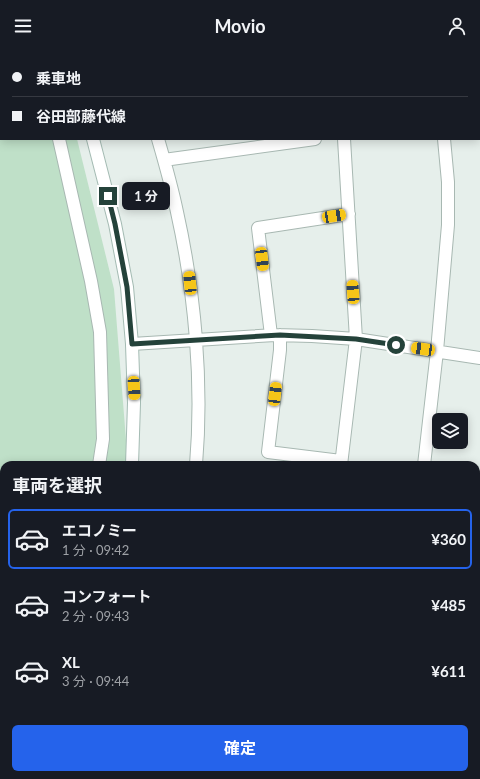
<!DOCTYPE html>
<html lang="ja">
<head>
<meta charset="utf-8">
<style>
  :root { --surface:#171b24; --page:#242831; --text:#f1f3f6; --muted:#9ea1a6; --line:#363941; --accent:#2563eb }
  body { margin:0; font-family:Lato,"Noto Sans JP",sans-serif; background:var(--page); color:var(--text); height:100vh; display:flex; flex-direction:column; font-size:15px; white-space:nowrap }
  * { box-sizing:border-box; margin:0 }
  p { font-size:13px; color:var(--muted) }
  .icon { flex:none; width:22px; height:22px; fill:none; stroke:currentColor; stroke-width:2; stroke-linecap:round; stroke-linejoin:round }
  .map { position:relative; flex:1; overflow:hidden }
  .sheet { position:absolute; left:0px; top:409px; width:480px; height:318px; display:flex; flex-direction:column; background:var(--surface); border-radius:12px 12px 0 0; box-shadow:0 2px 10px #0003 }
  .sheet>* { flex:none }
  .top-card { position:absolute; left:0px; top:0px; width:480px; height:88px; box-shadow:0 2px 10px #0003; display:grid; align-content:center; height:88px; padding:0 12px; background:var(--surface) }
  .tools { position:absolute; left:432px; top:361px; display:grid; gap:8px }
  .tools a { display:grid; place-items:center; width:36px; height:36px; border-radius:6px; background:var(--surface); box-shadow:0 2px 10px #0003; font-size:20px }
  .end { position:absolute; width:18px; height:18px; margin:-9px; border:5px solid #24423a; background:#fff; box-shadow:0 0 0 2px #fff }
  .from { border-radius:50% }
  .bubble { position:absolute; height:28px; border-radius:6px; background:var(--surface); box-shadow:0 2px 10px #0003; font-size:13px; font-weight:700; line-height:28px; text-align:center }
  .car { position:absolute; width:12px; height:24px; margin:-12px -6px; border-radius:5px; box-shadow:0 0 3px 1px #0007; background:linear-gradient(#f5c518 24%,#345 0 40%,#f5c518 0 76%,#345 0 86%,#f5c518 0) }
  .top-card b { display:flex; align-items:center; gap:14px; height:38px; font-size:15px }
  .top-card b+b { border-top:1px solid var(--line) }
  .top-card i { width:10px; height:10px; background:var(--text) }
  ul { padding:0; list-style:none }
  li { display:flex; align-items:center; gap:12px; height:60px; margin:0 8px 6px; padding:0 4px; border:2px solid transparent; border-radius:6px }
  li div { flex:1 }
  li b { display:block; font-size:15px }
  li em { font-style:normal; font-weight:700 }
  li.selected { border-color:var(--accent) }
  li>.icon { width:36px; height:36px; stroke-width:1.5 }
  h2 { padding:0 12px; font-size:18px; line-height:48px }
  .action { display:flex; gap:8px; margin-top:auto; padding:8px 12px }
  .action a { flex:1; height:46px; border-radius:6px; background:var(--accent); color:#fff; font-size:16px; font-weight:700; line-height:46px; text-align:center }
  header { display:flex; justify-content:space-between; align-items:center; height:52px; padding:0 12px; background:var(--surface); font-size:18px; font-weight:700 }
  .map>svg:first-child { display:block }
  .green { fill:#bfe0c8 }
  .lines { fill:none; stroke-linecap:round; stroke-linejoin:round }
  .street-casing { stroke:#a8b8b2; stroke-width:14 }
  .secondary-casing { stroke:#a4bbb3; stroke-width:14 }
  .street { stroke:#fff; stroke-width:12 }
  .secondary { stroke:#fff; stroke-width:12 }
  .route { stroke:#24423a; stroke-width:5 }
</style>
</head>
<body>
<header><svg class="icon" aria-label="menu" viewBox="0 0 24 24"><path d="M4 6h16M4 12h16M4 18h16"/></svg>Movio<svg class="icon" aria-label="person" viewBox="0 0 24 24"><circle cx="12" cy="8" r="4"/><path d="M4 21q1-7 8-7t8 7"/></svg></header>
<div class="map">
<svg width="480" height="727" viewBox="0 0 480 727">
  <rect width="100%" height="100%" fill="#e6efeb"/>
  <path class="green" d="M0 0H56V1H1V87H77L114 237 128 413H4V723H152V727H0Z"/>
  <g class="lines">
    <defs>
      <path id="street" d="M35 0V1
        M134 0 135 1
        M207 0V1
        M335 0V1
        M447 0 448 1
        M279 1 283 0
        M479 44 480 45
        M479 65H480
        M59 87 91 229 100 280 103 387 99 413
        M158 87C165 111 172 136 177 160 195 241 203 331 196 413
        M164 108 315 87
        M271 283 258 176 349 162
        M280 283V298L268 400 341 409
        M132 292 275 283 312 284 356 287 480 306
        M341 413 356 287 344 87
        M424 413 437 299 448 173V130L444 87
        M476 500H480
        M476 645 480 646
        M65 723V727
        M464 723 480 725
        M170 727 171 723
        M268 727 269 723"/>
      <path id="secondary" d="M69 0 70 1
        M93 87 115 172 127 235 132 292 134 351 132 413"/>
    </defs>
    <use href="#street" class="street-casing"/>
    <use href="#secondary" class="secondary-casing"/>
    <use href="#street" class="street"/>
    <use href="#secondary" class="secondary"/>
  </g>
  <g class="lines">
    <path class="route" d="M108 144 115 172 127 235 132 292 280 283 356 287 396 293"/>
  </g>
</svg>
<div class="tools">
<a><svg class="icon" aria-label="layers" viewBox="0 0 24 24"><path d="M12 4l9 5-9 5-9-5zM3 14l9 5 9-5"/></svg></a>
</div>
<i class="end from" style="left:396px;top:293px"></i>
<i class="end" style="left:108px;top:144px"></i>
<div class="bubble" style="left:122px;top:130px;width:48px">1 分</div>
<i class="car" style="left:334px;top:164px;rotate:81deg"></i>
<i class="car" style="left:262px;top:207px;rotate:173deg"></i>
<i class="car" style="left:190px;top:231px;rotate:354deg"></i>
<i class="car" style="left:353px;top:240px;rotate:356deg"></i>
<i class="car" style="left:423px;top:297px;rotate:278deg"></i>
<i class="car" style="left:134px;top:336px;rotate:177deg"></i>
<i class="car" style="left:275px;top:342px;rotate:7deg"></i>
<div class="top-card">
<b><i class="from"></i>乗車地</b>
<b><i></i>谷田部藤代線</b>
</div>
<section class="sheet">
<h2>車両を選択</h2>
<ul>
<li class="selected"><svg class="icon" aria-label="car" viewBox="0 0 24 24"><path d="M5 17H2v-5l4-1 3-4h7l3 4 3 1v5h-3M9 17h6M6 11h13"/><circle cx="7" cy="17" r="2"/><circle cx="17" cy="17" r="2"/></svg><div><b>エコノミー</b><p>1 分 · 09:42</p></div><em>¥360</em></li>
<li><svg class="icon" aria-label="car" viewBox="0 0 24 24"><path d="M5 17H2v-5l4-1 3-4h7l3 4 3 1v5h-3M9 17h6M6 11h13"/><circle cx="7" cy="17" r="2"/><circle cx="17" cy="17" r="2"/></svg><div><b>コンフォート</b><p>2 分 · 09:43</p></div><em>¥485</em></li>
<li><svg class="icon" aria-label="car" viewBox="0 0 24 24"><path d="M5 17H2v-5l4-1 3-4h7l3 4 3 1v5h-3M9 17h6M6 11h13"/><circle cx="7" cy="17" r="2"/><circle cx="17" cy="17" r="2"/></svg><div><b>XL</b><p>3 分 · 09:44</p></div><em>¥611</em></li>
</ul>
<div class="action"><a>確定</a></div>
</section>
</div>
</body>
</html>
